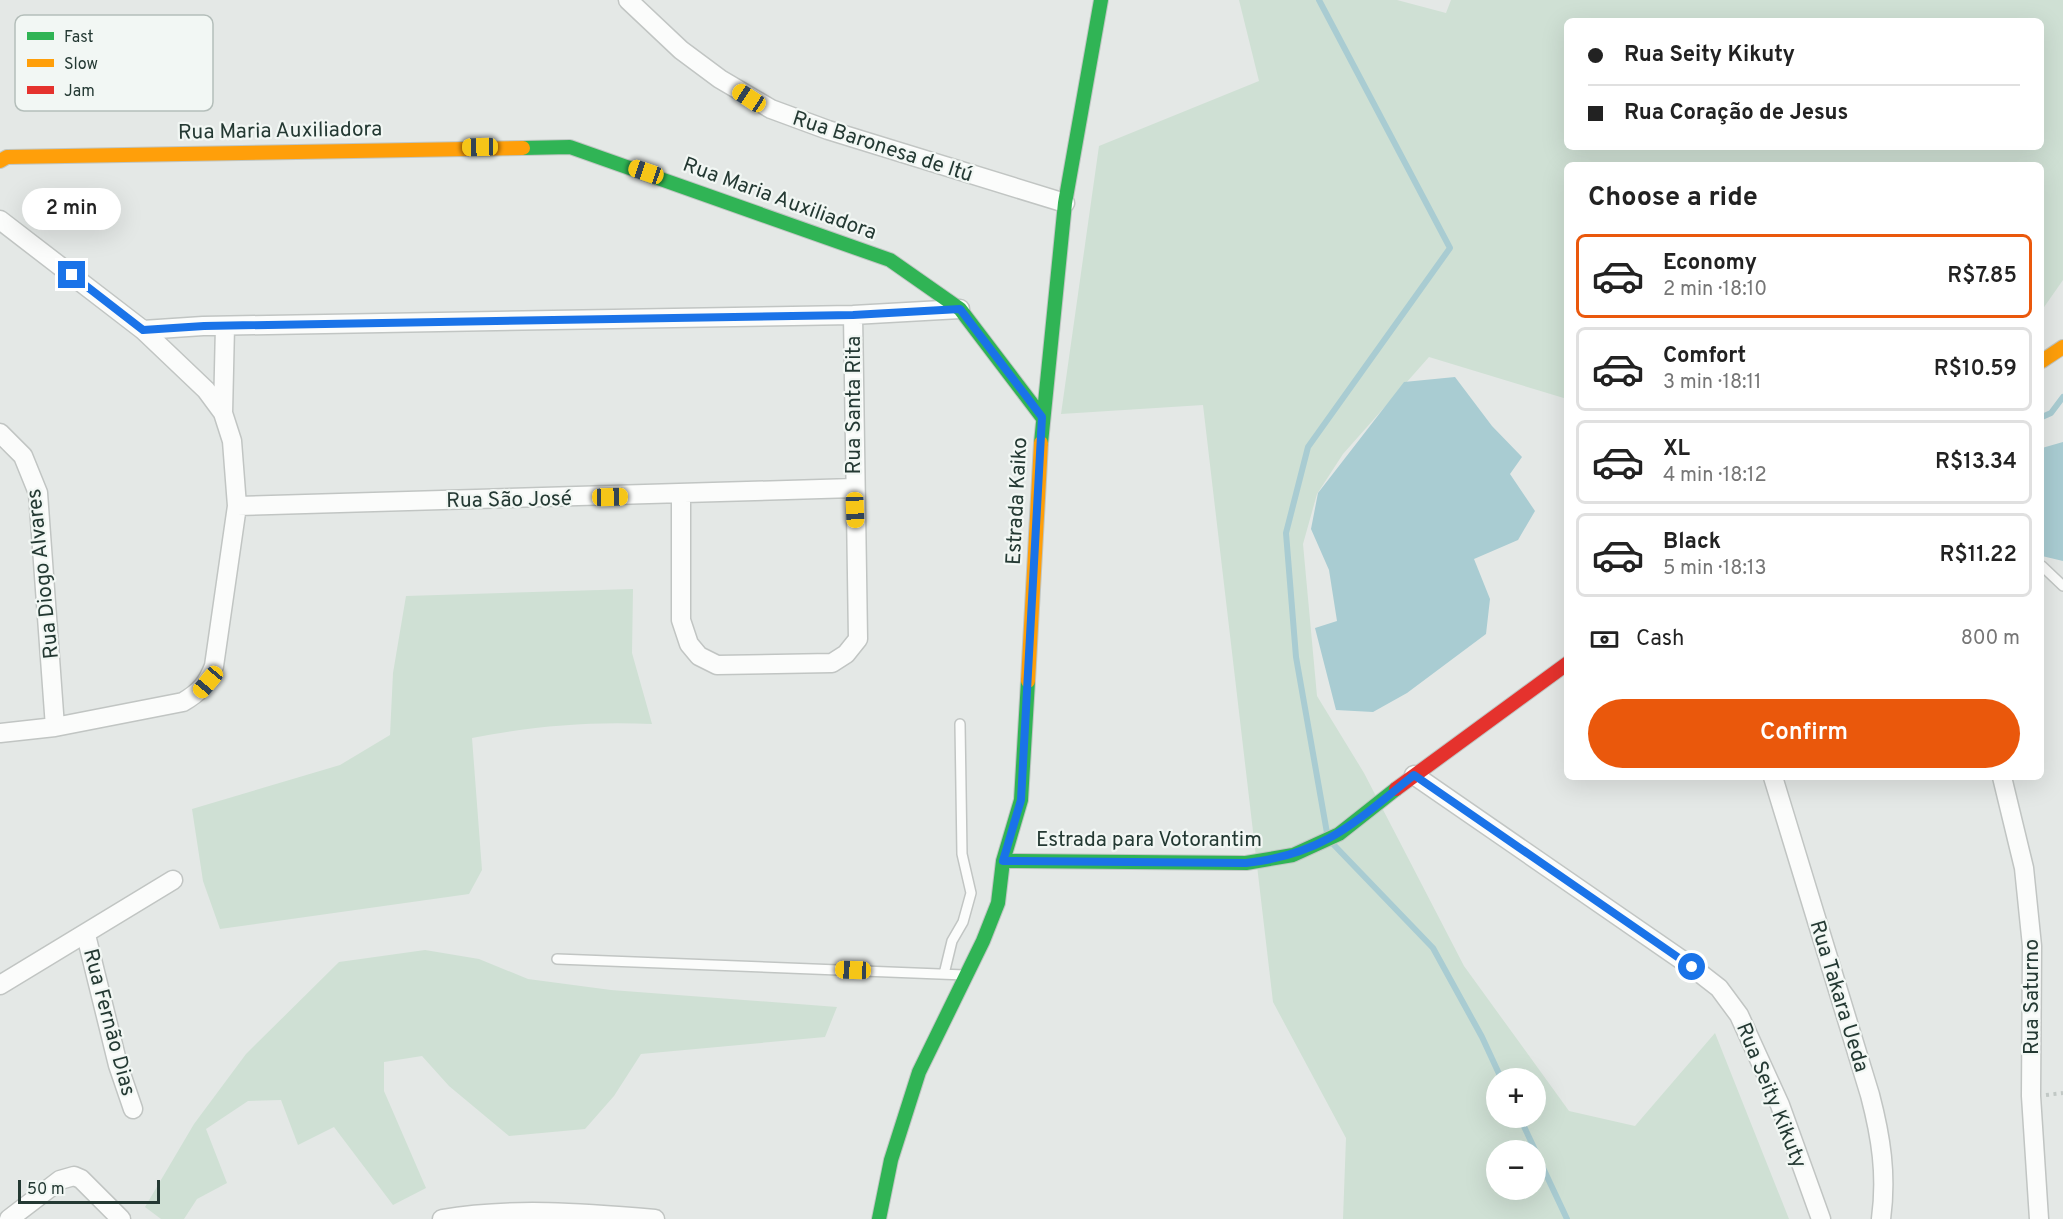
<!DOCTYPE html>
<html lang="en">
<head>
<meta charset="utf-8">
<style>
  :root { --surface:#fff; --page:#f6f6f6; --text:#222; --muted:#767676; --line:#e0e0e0; --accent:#ea580c }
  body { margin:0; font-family:Overpass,sans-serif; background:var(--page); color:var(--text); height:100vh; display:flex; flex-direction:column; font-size:22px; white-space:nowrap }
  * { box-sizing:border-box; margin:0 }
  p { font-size:20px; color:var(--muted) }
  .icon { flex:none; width:33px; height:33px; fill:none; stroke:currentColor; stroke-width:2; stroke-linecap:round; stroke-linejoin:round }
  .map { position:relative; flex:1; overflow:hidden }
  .sheet { position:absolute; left:1564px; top:162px; width:480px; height:618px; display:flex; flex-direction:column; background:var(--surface); border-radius:9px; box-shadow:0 6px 24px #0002 }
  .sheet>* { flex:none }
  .hud { position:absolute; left:1564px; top:18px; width:480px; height:132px; border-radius:9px; box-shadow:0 6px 24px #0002; display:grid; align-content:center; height:132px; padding:0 24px; background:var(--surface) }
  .fabs { position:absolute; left:1486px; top:1068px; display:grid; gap:12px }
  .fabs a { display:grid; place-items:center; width:60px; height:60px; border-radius:50%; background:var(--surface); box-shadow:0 6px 24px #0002; font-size:30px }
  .scale { position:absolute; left:18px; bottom:15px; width:142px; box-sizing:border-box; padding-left:6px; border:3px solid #243933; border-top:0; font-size:16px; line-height:21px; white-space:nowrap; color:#243933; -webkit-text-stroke:4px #f2f7f4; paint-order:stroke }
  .end { position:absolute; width:27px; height:27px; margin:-14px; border:8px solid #1a73e8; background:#fff; box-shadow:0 0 0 3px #fff }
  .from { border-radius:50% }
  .bubble { position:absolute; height:42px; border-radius:21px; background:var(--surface); box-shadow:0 6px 24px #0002; font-size:20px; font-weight:600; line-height:42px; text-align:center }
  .car { position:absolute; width:18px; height:36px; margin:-18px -9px; border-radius:8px; box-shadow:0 0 4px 2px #0007; background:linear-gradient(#f5c518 24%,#345 0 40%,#f5c518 0 76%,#345 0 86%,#f5c518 0) }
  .hud b { display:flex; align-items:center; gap:21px; height:57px; font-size:22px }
  .hud b+b { border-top:2px solid var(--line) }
  .hud i { width:15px; height:15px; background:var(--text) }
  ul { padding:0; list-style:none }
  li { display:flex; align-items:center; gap:18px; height:84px; margin:0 12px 9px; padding:0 12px; border:3px solid var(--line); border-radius:9px }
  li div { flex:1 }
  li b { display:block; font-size:22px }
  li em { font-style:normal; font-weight:600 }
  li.selected { border-color:var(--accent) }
  li>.icon { width:54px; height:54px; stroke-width:1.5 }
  h2 { padding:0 24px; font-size:27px; line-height:72px }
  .pay { display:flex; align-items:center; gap:15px; height:66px; padding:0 24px; font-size:22px }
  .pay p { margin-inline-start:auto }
  .primary-button { display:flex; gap:12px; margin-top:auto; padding:12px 24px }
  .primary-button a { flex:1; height:69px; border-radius:36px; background:var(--accent); color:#fff; font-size:24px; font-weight:600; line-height:69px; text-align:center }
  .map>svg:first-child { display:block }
  .green { fill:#cfe0d4; fill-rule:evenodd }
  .water { fill:#a9ccd2 }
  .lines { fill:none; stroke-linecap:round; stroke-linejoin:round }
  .stream { stroke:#a9ccd2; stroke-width:6 }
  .lane-casing { stroke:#c1c5c3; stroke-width:12 }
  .street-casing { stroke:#c1c5c3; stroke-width:21 }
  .fast-casing { stroke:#c0c6c3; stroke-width:16 }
  .slow-casing { stroke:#c0c6c3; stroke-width:16 }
  .jam-casing { stroke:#c0c6c3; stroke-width:16 }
  .path { stroke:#c1c8c5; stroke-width:4; stroke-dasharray:3 4.5; stroke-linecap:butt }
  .lane { stroke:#fbfcfb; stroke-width:9 }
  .street { stroke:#fbfcfb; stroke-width:18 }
  .fast { stroke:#30b455; stroke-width:14 }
  .slow { stroke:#ff9f0a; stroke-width:14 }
  .jam { stroke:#e5322d; stroke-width:14 }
  .route { stroke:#1a73e8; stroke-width:8 }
  .labels { text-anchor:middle; stroke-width:4.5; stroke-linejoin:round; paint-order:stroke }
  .street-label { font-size:21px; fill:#243933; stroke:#f2f7f4 }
  .key { fill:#f2f7f4; stroke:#b4beba; stroke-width:1.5 }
  .key-label { font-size:16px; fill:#243933 }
</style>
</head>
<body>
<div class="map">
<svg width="2063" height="1219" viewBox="0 0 2063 1219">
  <rect width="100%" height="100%" fill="#e4e8e6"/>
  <path class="green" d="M1239 0H1397L1446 13 1451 0H2063V280L2042 310V165H1568L1567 399 1429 357 1343 454 1317 494 1303 544 1317 696 1364 773 1464 966 1569 1111 1635 1126 1715 1033 1789 1219H1343L1346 1138 1273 1002 1203 405 1061 414 1099 146 1259 81ZM1568 21H2042V147H1568ZM1497 1078H1536V1118H1497ZM1497 1150H1536V1190H1497Z
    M633 589 632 653 652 724C591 721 533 726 472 738L482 870 469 894 220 929 203 881 192 809 340 765 390 735 393 673 406 596Z
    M425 950 479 959 528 979 611 990 837 1007 825 1037 641 1054 614 1096 585 1129 509 1136 449 1086 422 1056 384 1062V1091L426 1188 393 1205 334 1127 298 1145 281 1100 248 1101 206 1129 227 1183 197 1199 184 1219H161L145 1207 194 1124 246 1054 339 962Z"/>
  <path class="water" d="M1455 377 1492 426 1522 457 1510 474 1535 511 1518 540 1474 559 1490 599 1486 634 1407 693 1373 712 1336 710 1315 628 1337 621 1329 570 1311 529 1318 493 1404 382Z
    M2063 442V561L2042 556V448Z"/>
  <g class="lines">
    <path class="stream" d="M1319 0 1450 248 1308 447 1286 533 1296 657 1327 833
      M2042 417 2051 413 2063 397
      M1333 844 1433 948 1482 1037 1501 1078
      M1520 1118 1535 1150
      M1536 1153 1567 1219"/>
    <defs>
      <path id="lane" d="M2042 566 2063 586
        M557 959 965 975
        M944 974 952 941 963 922 971 893 962 854 960 724"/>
      <path id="street" d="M628 0 681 50 720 79 771 109 828 130 1065 203
        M0 220 143 330 206 390 223 413 232 441 237 506 214 666C207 684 200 692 183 702L55 727 0 733
        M143 330 203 326 853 315 960 309
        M223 413 225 326
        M0 433 23 456 38 493 55 727
        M681 495V620L689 644 699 656 717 665 832 663 846 654 858 639 853 315
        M237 506 854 488
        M1414 775 1692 967 1719 988 1739 1015 1780 1105 1821 1219
        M1773 777 1870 1095C1881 1137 1887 1175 1881 1219
        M2002 777 2024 868 2032 946 2031 1096 2039 1219
        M86 935 118 1065 133 1109
        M0 985 173 880
        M9 1219 60 1180 74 1176 81 1179 121 1219
        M442 1219C512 1207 584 1213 655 1219"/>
      <path id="fast" d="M523 148 570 147 890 260 960 309 1042 417
        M1041 443 1065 203 1101 0
        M1003 861 1246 863 1293 855 1339 834 1396 789
        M879 1219 891 1160 919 1072 983 941 998 903 1003 861 1021 800 1028 681"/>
      <path id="slow" d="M0 161 7 157 523 148
        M2042 361 2063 347
        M1028 681 1041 443"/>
      <path id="jam" d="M1396 789 1568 663"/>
    </defs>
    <use href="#lane" class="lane-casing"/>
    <use href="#street" class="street-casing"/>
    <use href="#fast" class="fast-casing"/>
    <use href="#slow" class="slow-casing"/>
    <use href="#jam" class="jam-casing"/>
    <path class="path" d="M2046 1095 2063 1093"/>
    <use href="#lane" class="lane"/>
    <use href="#street" class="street"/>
    <use href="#fast" class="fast"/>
    <use href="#slow" class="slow"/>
    <use href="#jam" class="jam"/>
  </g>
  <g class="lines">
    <path class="route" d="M72 275 143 330 204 326 853 315 960 309 1042 417 1021 800 1003 861 1246 863C1325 854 1355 822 1414 775L1692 967"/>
  </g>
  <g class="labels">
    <g class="street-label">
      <text transform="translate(280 130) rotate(-1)" y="7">Rua Maria Auxiliadora</text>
      <text transform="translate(883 146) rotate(18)" y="7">Rua Baronesa de Itú</text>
      <text transform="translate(780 198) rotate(20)" y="7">Rua Maria Auxiliadora</text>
      <text transform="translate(853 405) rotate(-90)" y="7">Rua Santa Rita</text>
      <text transform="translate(509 499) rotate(-1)" y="7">Rua São José</text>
      <text transform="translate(1016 501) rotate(-87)" y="7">Estrada Kaiko</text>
      <text transform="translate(42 574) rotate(-96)" y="7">Rua Diogo Alvares</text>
      <text x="1149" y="846">Estrada para Votorantim</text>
      <text transform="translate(1840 996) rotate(73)" y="7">Rua Takara Ueda</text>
      <text transform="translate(2031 997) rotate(-90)" y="7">Rua Saturno</text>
      <text transform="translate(110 1022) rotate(75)" y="7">Rua Fernão Dias</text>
      <text transform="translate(1772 1095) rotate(68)" y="7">Rua Seity Kikuty</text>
    </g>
  </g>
  <rect x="15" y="15" width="198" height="96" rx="9" class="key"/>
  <rect x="27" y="32" width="27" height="8" fill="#30b455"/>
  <rect x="27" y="59" width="27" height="8" fill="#ff9f0a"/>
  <rect x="27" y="86" width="27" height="8" fill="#e5322d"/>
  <g class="key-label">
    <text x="64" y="42">Fast</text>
    <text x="64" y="69">Slow</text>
    <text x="64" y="96">Jam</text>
  </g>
</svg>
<div class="fabs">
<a>+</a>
<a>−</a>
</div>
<div class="scale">50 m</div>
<i class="end from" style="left:1692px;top:967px"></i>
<i class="end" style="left:72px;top:275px"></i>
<div class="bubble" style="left:22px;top:188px;width:99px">2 min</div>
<i class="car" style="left:749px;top:98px;rotate:303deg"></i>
<i class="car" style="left:480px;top:147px;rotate:269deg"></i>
<i class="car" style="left:646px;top:172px;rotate:289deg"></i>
<i class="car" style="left:610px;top:497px;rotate:89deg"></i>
<i class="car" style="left:855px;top:510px;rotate:178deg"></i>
<i class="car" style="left:208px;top:682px;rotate:220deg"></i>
<i class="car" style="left:853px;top:970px;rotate:272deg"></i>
<div class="hud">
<b><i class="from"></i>Rua Seity Kikuty</b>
<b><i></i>Rua Coração de Jesus</b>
</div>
<section class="sheet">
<h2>Choose a ride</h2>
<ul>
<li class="selected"><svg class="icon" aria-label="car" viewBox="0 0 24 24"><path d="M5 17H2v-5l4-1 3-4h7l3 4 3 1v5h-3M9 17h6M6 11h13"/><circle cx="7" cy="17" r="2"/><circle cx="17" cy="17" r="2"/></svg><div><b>Economy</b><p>2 min · 18:10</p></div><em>R$7.85</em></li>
<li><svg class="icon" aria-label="car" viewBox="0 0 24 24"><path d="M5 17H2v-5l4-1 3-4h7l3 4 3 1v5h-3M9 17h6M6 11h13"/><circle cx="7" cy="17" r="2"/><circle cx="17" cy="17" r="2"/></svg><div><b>Comfort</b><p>3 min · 18:11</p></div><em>R$10.59</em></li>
<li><svg class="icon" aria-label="car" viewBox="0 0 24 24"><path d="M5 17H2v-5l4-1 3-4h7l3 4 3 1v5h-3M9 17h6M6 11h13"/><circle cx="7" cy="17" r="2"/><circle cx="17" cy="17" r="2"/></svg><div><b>XL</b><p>4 min · 18:12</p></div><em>R$13.34</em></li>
<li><svg class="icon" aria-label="car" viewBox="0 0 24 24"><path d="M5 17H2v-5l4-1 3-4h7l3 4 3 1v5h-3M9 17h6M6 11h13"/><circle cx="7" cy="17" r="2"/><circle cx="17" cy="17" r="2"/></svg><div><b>Black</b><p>5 min · 18:13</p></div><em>R$11.22</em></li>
</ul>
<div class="pay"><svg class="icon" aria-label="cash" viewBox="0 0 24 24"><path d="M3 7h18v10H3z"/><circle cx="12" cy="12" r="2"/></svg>Cash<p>800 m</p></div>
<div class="primary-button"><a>Confirm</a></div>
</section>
</div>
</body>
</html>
